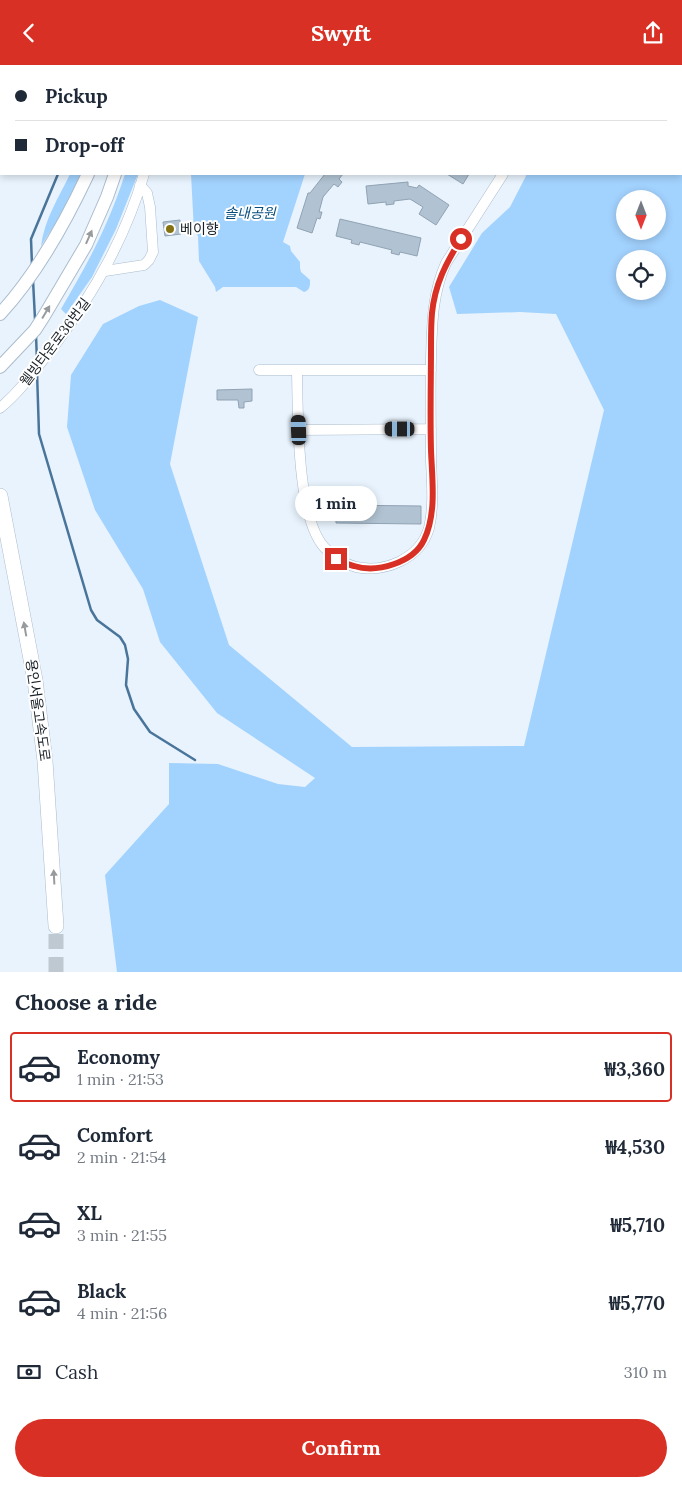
<!DOCTYPE html>
<html lang="en">
<head>
<meta charset="utf-8">
<style>
  :root { --surface:#fff; --page:#f6f6f7; --text:#1f2937; --muted:#747a83; --line:#e0e1e3; --accent:#d93025 }
  body { margin:0; font-family:Lora,"Noto Sans KR",serif; background:var(--page); color:var(--text); height:100vh; display:flex; flex-direction:column; font-size:19px; white-space:nowrap }
  * { box-sizing:border-box; margin:0 }
  p { font-size:16px; color:var(--muted) }
  .icon { flex:none; width:28px; height:28px; fill:none; stroke:currentColor; stroke-width:2; stroke-linecap:round; stroke-linejoin:round }
  .map { position:relative; height:907px; overflow:hidden }
  .side { display:flex; flex-direction:column; background:var(--surface); flex:1 }
  .side>* { flex:none }
  .banner { position:absolute; left:0px; top:0px; width:682px; height:110px; box-shadow:0 2px 8px #0003; display:grid; align-content:center; height:110px; padding:0 15px; background:var(--surface) }
  .needle { width:32px; rotate:180deg }
  .fabs { position:absolute; left:616px; top:125px; display:grid; gap:10px }
  .fabs a { display:grid; place-items:center; width:50px; height:50px; border-radius:50%; background:var(--surface); box-shadow:0 2px 8px #0003; font-size:25px }
  .end { position:absolute; width:22px; height:22px; margin:-11px; border:6px solid #d93025; background:#fff; box-shadow:0 0 0 2px #fff }
  .from { border-radius:50% }
  .bubble { position:absolute; height:35px; border-radius:18px; background:var(--surface); box-shadow:0 2px 8px #0003; font-size:16px; font-weight:800; line-height:35px; text-align:center }
  .car { position:absolute; width:15px; height:30px; margin:-15px -8px; border-radius:6px; box-shadow:0 0 4px 1px #0007; background:linear-gradient(#222 24%,#8ab4d8 0 40%,#222 0 76%,#8ab4d8 0 86%,#222 0) }
  .banner b { display:flex; align-items:center; gap:18px; height:48px; font-size:19px }
  .banner b+b { border-top:1px solid var(--line) }
  .banner i { width:12px; height:12px; background:var(--text) }
  ul { padding:0; list-style:none }
  li { display:flex; align-items:center; gap:15px; height:70px; margin:0 10px 8px; padding:0 5px; border:2px solid transparent; border-radius:5px }
  li div { flex:1 }
  li b { display:block; font-size:19px }
  li em { font-style:normal; font-weight:800 }
  li.on { border-color:var(--accent) }
  li>.icon { width:45px; height:45px; stroke-width:1.5 }
  h2 { padding:0 15px; font-size:22px; line-height:60px }
  .pay { display:flex; align-items:center; gap:12px; height:55px; padding:0 15px; font-size:19px }
  .pay p { margin-inline-start:auto }
  .action { display:flex; gap:10px; margin-top:auto; padding:10px 15px }
  .action a { flex:1; height:58px; border-radius:30px; background:var(--accent); color:#fff; font-size:20px; font-weight:800; line-height:58px; text-align:center }
  header { display:flex; justify-content:space-between; align-items:center; height:65px; padding:0 15px; background:var(--accent); color:#fff; font-size:22px; font-weight:800 }
  .map>svg:first-child { display:block }
  .green { fill:#a2d2fe; fill-rule:evenodd }
  .lines { fill:none; stroke-linecap:round; stroke-linejoin:round }
  .stream { stroke:#4a759b; stroke-width:2.5 }
  .building { fill:#b1c3d3; stroke:#91a2b2 }
  .highway-tunnel { stroke:#bfc9d2; stroke-width:15; stroke-dasharray:15 8; stroke-linecap:butt }
  .minor-casing { stroke:#abbccc; stroke-width:11 }
  .major-casing { stroke:#abbccc; stroke-width:14 }
  .highway-casing { stroke:#abbccc; stroke-width:16 }
  .minor { stroke:#fff; stroke-width:10 }
  .major { stroke:#fff; stroke-width:12 }
  .highway { stroke:#fff; stroke-width:15 }
  .oneway { fill:#989b9d }
  .route { stroke:#d93025; stroke-width:6 }
  .poi-dot { fill:#847212; stroke:#fff; stroke-width:2 }
  .labels { text-anchor:middle; stroke-width:4; stroke-linejoin:round; paint-order:stroke }
  .park-label { font-size:14px; font-style:italic; fill:#044c7d; stroke:#fff }
  .poi-label { font-size:14px; fill:#192026; stroke:#fff; text-anchor:start }
  .street-label { font-size:14px; fill:#192026; stroke:#fff }
</style>
</head>
<body>
<header><svg class="icon" aria-label="back" viewBox="0 0 24 24"><path d="M15 5l-7 7 7 7"/></svg>Swyft<svg class="icon" aria-label="share" viewBox="0 0 24 24"><path d="M12 15V3M7 8l5-5 5 5M5 13v7h14v-7"/></svg></header>
<div class="map">
<svg width="682" height="907" viewBox="0 0 682 907">
  <rect width="100%" height="100%" fill="#e8f3fd"/>
  <path class="green" d="M610 0H682V907H117L105 810 169 739V698L218 699 278 719 305 722 315 713 217 648 160 577 143 524 95 445 67 362 71 310 103 259 139 241 160 235 198 252 170 399 229 580 352 682 524 681 604 345 556 249 520 247 457 249 449 222 482 168 510 142 527 109H681V1H610ZM625 134H658V166H625ZM625 194H658V226H625Z
    M70 109H82L62 148 41 181C44 155 59 132 70 109Z
    M125 109H138L116 164 92 212 66 249 61 244C88 198 109 159 125 109Z
    M191 109H305L283 177 290 181 291 186 300 197V203L301 207 310 215C310 221 310 225 304 227L296 222H223L216 227 215 222 199 196 198 171 194 166Z"/>
  <g class="lines">
    <path class="stream" d="M84 1V0
      M32 200 31 174 58 109
      M33 215 35 254
      M36 270 37 297
      M37 307 39 369 91 545 97 555 120 572 125 580 128 594 126 620 134 644 150 667 195 695"/>
  </g>
  <path class="building" d="M325 109H343L339 114 342 117 338 122 334 119 323 132 319 147H322L320 154 317 153 312 168 297 163 308 128H310Z
    M447 109H469L463 119Z
    M408 117V121L417 123 419 120 449 140 436 160 419 149 423 142 410 134 394 136V139L386 140V137L368 139 366 121Z
    M340 154 421 173 417 191 400 187 399 190 391 188 392 185 360 177 359 180 351 178 352 175 336 171Z
    M180 155 181 169 165 171 163 157Z
    M252 324V336L244 337V343H239L238 335H217V325Z
    M336 440 421 441V459L336 458Z"/>
  <g class="lines">
    <path class="highway-tunnel" d="M56 907V861"/>
    <defs>
      <path id="minor" d="M165 1V0
        M573 1 574 0
        M105 206 144 200 149 195 153 187 150 142 147 128 140 120
        M259 305H431
        M297 306C298 347 296 458 327 485 335 493 345 499 356 502 385 508 420 494 429 463 434 442 432 418 431 396 431 362 430 328 431 294 432 260 432 229 446 198L503 109
        M0 343C17 329 30 312 43 295 88 239 124 178 144 109
        M299 365 431 364"/>
      <path id="major" d="M124 1V0
        M139 1V0
        M0 249C37 209 65 158 88 109
        M0 302 35 265 44 251 86 180 107 132 115 109"/>
      <path id="highway" d="M0 431 35 615 45 696 56 861"/>
    </defs>
    <use href="#minor" class="minor-casing"/>
    <use href="#major" class="major-casing"/>
    <use href="#highway" class="highway-casing"/>
    <use href="#minor" class="minor"/>
    <use href="#major" class="major"/>
    <use href="#highway" class="highway"/>
  </g>
  <defs><path id="oneway-solid" d="M-6-.8H1V-3.2L6.5 0L1 3.2V.8H-6Z" transform="scale(1.25)"/></defs>
  <g class="oneway">
    <use href="#oneway-solid" transform="translate(89 172) rotate(-66)"/>
    <use href="#oneway-solid" transform="translate(46 247) rotate(-59)"/>
    <use href="#oneway-solid" transform="translate(25 564) rotate(-100)"/>
    <use href="#oneway-solid" transform="translate(54 812) rotate(-93)"/>
  </g>
  <g class="lines">
    <path class="route" d="M336 494C342 496 348 500 354 501 377 508 413 498 424 475 437 448 432 414 431 385 430 351 431 316 431 282 431 270 431 259 432 248 435 219 446 198 461 174"/>
  </g>
  <circle class="poi-dot" cx="170" cy="164" r="5"/>
  <g class="labels">
    <g class="park-label">
      <text x="250" y="153">솔내공원</text>
    </g>
    <g class="poi-label">
      <text x="180" y="169">베이향</text>
    </g>
    <g class="street-label">
      <text transform="translate(55 277) rotate(-53)" y="5">웰빙타운로36번길</text>
      <text transform="translate(38 645) rotate(82)" y="5">용인서울고속도로</text>
    </g>
  </g>
</svg>
<div class="fabs">
<a><svg class="needle" viewBox="-14 -14 28 28"><path d="M0-13l5 13h-10z" fill="#e53935"/><path d="M0 13l5-13h-10z" fill="#747a83"/></svg></a>
<a><svg class="icon" aria-label="locate" viewBox="0 0 24 24"><circle cx="12" cy="12" r="6"/><path d="M12 2v4M12 18v4M2 12h4M18 12h4"/></svg></a>
</div>
<i class="end from" style="left:461px;top:174px"></i>
<i class="end" style="left:336px;top:494px"></i>
<div class="bubble" style="left:295px;top:421px;width:82px">1 min</div>
<i class="car" style="left:400px;top:364px;rotate:270deg"></i>
<i class="car" style="left:299px;top:365px;rotate:358deg"></i>
<div class="banner">
<b><i class="from"></i>Pickup</b>
<b><i></i>Drop-off</b>
</div>
</div>
<section class="side">
<h2>Choose a ride</h2>
<ul>
<li class="on"><svg class="icon" aria-label="car" viewBox="0 0 24 24"><path d="M5 17H2v-5l4-1 3-4h7l3 4 3 1v5h-3M9 17h6M6 11h13"/><circle cx="7" cy="17" r="2"/><circle cx="17" cy="17" r="2"/></svg><div><b>Economy</b><p>1 min · 21:53</p></div><em>₩3,360</em></li>
<li><svg class="icon" aria-label="car" viewBox="0 0 24 24"><path d="M5 17H2v-5l4-1 3-4h7l3 4 3 1v5h-3M9 17h6M6 11h13"/><circle cx="7" cy="17" r="2"/><circle cx="17" cy="17" r="2"/></svg><div><b>Comfort</b><p>2 min · 21:54</p></div><em>₩4,530</em></li>
<li><svg class="icon" aria-label="car" viewBox="0 0 24 24"><path d="M5 17H2v-5l4-1 3-4h7l3 4 3 1v5h-3M9 17h6M6 11h13"/><circle cx="7" cy="17" r="2"/><circle cx="17" cy="17" r="2"/></svg><div><b>XL</b><p>3 min · 21:55</p></div><em>₩5,710</em></li>
<li><svg class="icon" aria-label="car" viewBox="0 0 24 24"><path d="M5 17H2v-5l4-1 3-4h7l3 4 3 1v5h-3M9 17h6M6 11h13"/><circle cx="7" cy="17" r="2"/><circle cx="17" cy="17" r="2"/></svg><div><b>Black</b><p>4 min · 21:56</p></div><em>₩5,770</em></li>
</ul>
<div class="pay"><svg class="icon" aria-label="cash" viewBox="0 0 24 24"><path d="M3 7h18v10H3z"/><circle cx="12" cy="12" r="2"/></svg>Cash<p>310 m</p></div>
<div class="action"><a>Confirm</a></div>
</section>
</body>
</html>
